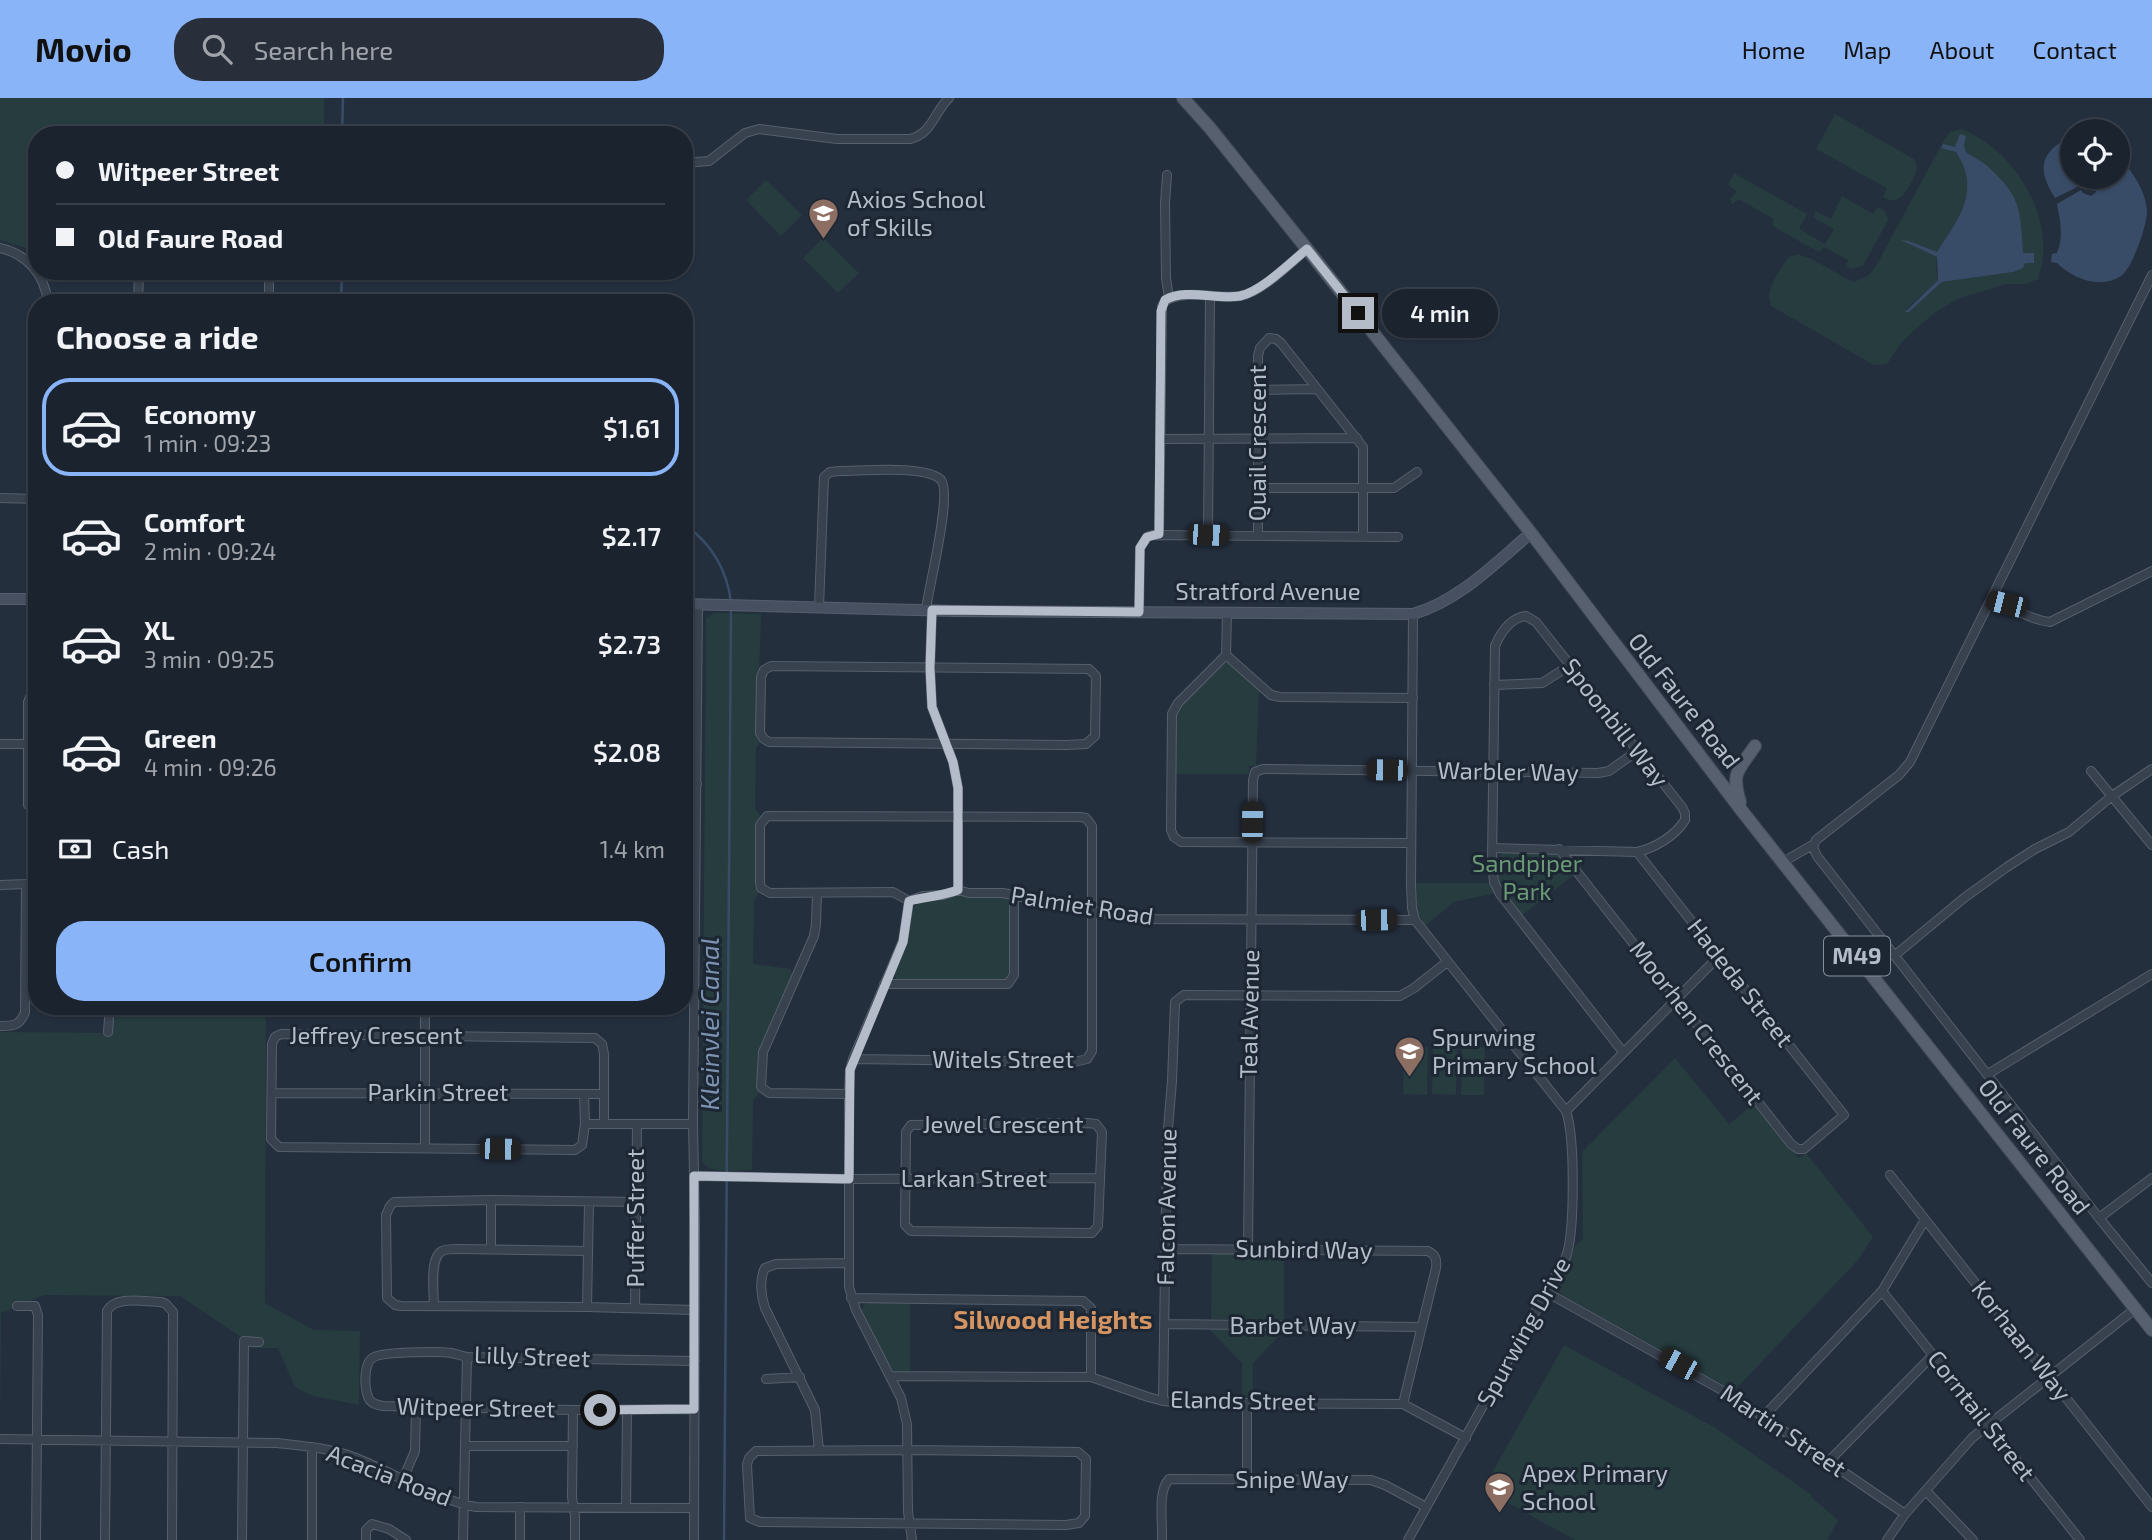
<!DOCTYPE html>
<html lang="en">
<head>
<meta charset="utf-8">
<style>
  :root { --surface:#1b232e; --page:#282f3a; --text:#f1f3f6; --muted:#a0a4aa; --line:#39404a; --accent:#8ab4f8 }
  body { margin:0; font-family:"Exo 2",sans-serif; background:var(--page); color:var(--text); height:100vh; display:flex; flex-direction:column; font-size:26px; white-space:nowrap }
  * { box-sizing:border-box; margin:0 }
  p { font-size:23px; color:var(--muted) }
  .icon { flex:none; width:38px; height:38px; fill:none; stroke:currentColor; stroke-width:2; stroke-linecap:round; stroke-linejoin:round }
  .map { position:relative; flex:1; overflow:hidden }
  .sheet { position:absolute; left:28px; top:196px; width:665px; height:721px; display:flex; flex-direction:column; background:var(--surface); border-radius:28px; box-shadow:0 2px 5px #0004,0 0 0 2px var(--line) }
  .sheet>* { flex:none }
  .banner { position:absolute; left:28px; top:28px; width:665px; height:154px; border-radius:28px; box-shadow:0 2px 5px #0004,0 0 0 2px var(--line); display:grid; align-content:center; height:154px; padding:0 28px; background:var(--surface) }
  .buttons { position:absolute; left:2060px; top:21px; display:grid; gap:14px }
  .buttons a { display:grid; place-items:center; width:70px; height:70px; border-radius:50%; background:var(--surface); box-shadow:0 2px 5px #0004,0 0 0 2px var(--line); font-size:35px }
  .end { position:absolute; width:32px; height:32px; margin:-16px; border:9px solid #b4bcc9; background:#111; box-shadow:0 0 0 4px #111 }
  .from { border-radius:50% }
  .bubble { position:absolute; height:49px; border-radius:24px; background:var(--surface); box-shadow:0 2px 5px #0004,0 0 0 2px var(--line); font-size:23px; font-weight:600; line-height:49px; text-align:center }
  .car { position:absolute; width:21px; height:42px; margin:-21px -10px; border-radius:9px; box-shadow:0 0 5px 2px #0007; background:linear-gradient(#222 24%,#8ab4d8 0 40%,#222 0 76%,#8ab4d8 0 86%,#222 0) }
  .banner b { display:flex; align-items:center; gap:24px; height:66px; font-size:26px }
  .banner b+b { border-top:2px solid var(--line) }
  .banner i { width:18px; height:18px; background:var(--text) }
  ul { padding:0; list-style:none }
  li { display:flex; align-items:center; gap:21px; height:98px; margin:0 14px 10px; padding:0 14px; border:4px solid transparent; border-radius:28px }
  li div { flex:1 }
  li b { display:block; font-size:26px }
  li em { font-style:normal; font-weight:600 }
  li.selected { border-color:var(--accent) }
  li>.icon { width:63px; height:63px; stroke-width:1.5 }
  h2 { padding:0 28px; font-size:32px; line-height:84px }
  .pay { display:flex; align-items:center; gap:18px; height:77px; padding:0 28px; font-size:26px }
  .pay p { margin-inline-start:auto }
  .action { display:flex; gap:14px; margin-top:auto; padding:14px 28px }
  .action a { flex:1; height:80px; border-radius:28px; background:var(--accent); color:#111; font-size:28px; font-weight:600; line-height:80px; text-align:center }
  header { display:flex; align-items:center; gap:42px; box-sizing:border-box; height:98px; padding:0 35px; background:var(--accent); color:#111 }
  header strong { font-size:33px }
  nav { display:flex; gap:38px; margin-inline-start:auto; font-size:24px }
  .search { width:490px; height:63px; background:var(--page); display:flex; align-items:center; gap:18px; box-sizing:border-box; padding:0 24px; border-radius:28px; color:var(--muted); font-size:26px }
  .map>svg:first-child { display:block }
  .green { fill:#263c3f; fill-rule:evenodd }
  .water { fill:#394c67 }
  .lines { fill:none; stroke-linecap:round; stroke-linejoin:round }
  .stream { stroke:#394c67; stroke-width:2.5 }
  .street-casing { stroke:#565f6c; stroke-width:10 }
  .secondary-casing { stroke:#565f6c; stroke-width:12 }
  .primary-casing { stroke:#414a57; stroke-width:14 }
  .street { stroke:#38414e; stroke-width:8 }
  .secondary { stroke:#465061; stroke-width:10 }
  .primary { stroke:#56606e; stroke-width:12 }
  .route { stroke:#b4bcc9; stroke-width:9 }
  .labels { text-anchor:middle; stroke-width:6; stroke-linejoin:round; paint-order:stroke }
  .shield { fill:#1d2633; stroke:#878f9c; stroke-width:2 }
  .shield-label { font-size:23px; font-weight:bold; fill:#b4bcc9 }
  .poi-label { font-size:24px; fill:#b4bcc9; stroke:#1d2633; text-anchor:start }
  .street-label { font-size:24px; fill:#b4bcc9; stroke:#1d2633 }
  .park-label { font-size:24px; fill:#6b9a76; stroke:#1d2633 }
  .water-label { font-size:26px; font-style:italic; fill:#7c92b1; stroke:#1d2633 }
  .neighbourhood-label { font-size:26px; font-weight:bold; fill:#d59563; stroke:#1d2633 }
</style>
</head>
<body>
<header>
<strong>Movio</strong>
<div class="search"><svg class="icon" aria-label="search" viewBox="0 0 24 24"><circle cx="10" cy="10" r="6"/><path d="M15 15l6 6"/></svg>Search here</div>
<nav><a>Home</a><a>Map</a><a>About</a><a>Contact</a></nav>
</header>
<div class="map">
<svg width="2152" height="1442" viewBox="0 0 2152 1442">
  <rect width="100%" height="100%" fill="#242f3e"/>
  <path class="green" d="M0 0H324V37H37V161L26 150 0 142Z
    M1835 16 1914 61C1916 66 1918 67 1916 73 1914 81 1904 101 1895 102 1890 103 1887 101 1883 99L1887 90 1816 51Z
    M1961 31C2015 51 2059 123 2038 181L2026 186H2006L1957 201 1937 213 1919 228 1901 245 1887 266 1874 267 1771 208C1766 195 1771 188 1777 177 1782 170 1785 159 1795 157 1806 154 1841 179 1854 184L1869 177 1876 168 1944 42 1950 34ZM1961 36 1966 54 1982 64 2000 82 2023 156 2033 165 2025 164 2013 174 1942 184 1909 214 1906 211 1938 182 1936 172 1937 159 1904 143H1909L1937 154C1958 120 1983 94 1956 54Z
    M1734 75 1807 116 1799 131 1825 146 1834 131 1813 119 1816 113 1831 121 1842 98 1873 116 1878 109C1884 112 1887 115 1888 122L1863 168 1850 171 1846 168 1848 162 1824 149 1819 154 1774 129 1772 125 1774 121 1738 101 1733 106 1730 105 1732 102 1730 101 1737 93 1728 87Z
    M766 82 802 117 781 138 746 102Z
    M823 140 859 175 838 195 803 160Z
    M714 515 761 516 757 637 761 644 756 650 755 711 761 718 757 724 760 793 754 802 753 866 790 871 793 877C780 906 745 964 761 994L753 1002 752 1072C737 1072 709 1077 702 1063L706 520Z
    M1227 565 1231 566 1259 592 1256 668H1249V676H1175V619L1180 608 1223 566Z
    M37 596V642H31V605Z
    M1504 754H1555L1575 776 1521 818C1506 798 1494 785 1497 759Z
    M1415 785H1491L1496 795 1454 804 1425 828 1417 813Z
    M955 796 1004 799 1009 802 1010 877 1007 883 897 882 893 874 908 841 911 815 914 808 924 802 945 801Z
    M194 908 266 909 265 1205 314 1232 360 1233 359 1307 313 1298 295 1289 278 1250H251L238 1237 180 1198 44 1197 1 1215 0 1336V934L109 935 112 923 119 917H183Z
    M1404 948 1428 949 1427 997 1403 996Z
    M1433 949 1457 950 1456 997 1432 996Z
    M1462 949H1485L1484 997H1461Z
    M1675 960 1729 1026 1755 1005 1799 1060 1806 1055 1873 1139 1858 1162 1734 1293 1562 1197 1556 1188 1575 1148 1583 1141 1582 1054Z
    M1212 1155 1284 1156V1222L1211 1221Z
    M869 1204H910V1274L897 1275 890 1269 862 1213 863 1208Z
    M1208 1230 1286 1231 1253 1265V1302H1242V1265Z
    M1564 1247 1717 1331 1812 1397 1811 1399 1838 1422 1827 1442H1575L1483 1391Z"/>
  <path class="water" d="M1960 36 1966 38 1964 47 1966 54C1972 59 1979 61 1985 66 2021 98 2020 109 2023 155H2034V165H2025L2023 170 2013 174 1942 184 1909 214H1905L1938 182 1937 159 1901 142 1909 143 1937 154C1958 121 1982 93 1956 54L1941 50 1943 46 1955 49Z
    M2072 38V79H2075L2077 89 2055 100C2037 72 2039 54 2072 38Z
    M2118 56C2130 71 2146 92 2147 113 2147 127 2133 169 2121 178 2100 192 2072 180 2057 165L2051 164 2052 156 2057 155C2064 139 2060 122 2057 106L2081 92 2083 95 2091 98 2096 94 2098 87 2094 79H2118Z"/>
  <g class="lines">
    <path class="stream" d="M342 37 343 0
      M341 205 342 173
      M684 426C711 445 727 472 731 504
      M724 1442 731 511"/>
    <defs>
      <path id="street" d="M684 65 709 63 745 35 759 31 837 41H910C932 36 934 14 949 0
        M1167 77 1165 105 1166 180 1169 200
        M0 150C27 156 45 177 48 205
        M525 175 536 173
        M2152 177 1910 664 1899 677 1816 742 1813 749 1817 758 2099 1120 2152 1185
        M138 205 139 173
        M269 205V173
        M1258 292 1316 291
        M1160 341 1357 340
        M1257 390H1394L1417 374
        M0 400 37 401
        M1159 436 1162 208 1165 203C1186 190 1217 202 1240 198 1262 194 1290 165 1307 151
        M1208 437 1210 198
        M1258 438V258L1260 250 1269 240 1276 241 1281 245 1363 349V439
        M1991 502C2012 508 2029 522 2050 524L2152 473
        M819 509 824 379 830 374 840 373C862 373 924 367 940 381 954 392 928 491 926 512
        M932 512 930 570 932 609 953 664 958 690V792
        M1139 514 1140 450 1147 439 1153 437 1398 439
        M1227 515 1226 557 1271 597 1280 599 1413 600
        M1226 557 1178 605 1172 616 1171 732 1174 739 1181 744 1411 745
        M771 568 1089 571 1096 578 1095 638 1086 646 1066 647 769 644 764 641 760 635 761 579 764 572Z
        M1494 587 1542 585 1569 568
        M0 646H28
        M2091 673 2152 747
        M684 685 697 686
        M28 707V604L31 597 37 592
        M1492 750 1637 754C1655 750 1675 738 1685 722V715L1682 709 1536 524 1526 518C1510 520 1501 534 1495 548L1492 763 1494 784 1500 796 1623 954
        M1559 751 1791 1046 1798 1051H1804L1844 1017 1637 754
        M1783 764 1814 746
        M0 787 26 786 37 783
        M817 795 816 826 814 838 763 954 761 989 769 995 849 996
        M909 803 903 843 853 961 850 972 849 996V1189L856 1212 901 1300 907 1326 908 1414 912 1442
        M1894 858 1964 800 2007 769 2035 751 2069 734 2112 698 2152 671
        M884 886H1008L1014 877V797
        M425 908V1050
        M110 913 182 914 190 908
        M0 928C13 928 20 928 25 914L26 786
        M108 934 110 908
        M853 961 1074 964 1087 961 1092 953V728L1086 720 1080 719 767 718 760 727V784L761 790 770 795 893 794 909 803 923 798 943 797 958 792 969 795H1003L1135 821 1415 822
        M1988 976 2152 876
        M272 995 604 996
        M584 996 585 1026
        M1566 1013 1719 858
        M1087 1025 1096 1026 1102 1034 1098 1128 1092 1135 911 1133 905 1127 906 1034 911 1027Z
        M604 1026V956L602 946 595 940 281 936 275 939 272 946 271 1041 279 1049 575 1052 582 1047 585 1026H693
        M1890 1077 2152 1409
        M694 1078 849 1081 1100 1080
        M637 1104 491 1102 394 1104 390 1108 386 1117 387 1200 395 1207 401 1208 587 1209 695 1212
        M2099 1120 2152 1080
        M1248 1150 1253 682 1255 674 1263 671 1598 675 1609 673 1637 653
        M491 1151V1102
        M1165 1151 1428 1153C1436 1157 1437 1162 1436 1170L1403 1306
        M1882 1193 2080 1442
        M1546 1194 1734 1299 1905 1416
        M851 1200 1083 1203 1091 1210V1279
        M17 1208H35L38 1217 36 1442
        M434 1208C434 1195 429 1160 442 1153 446 1151 454 1151 459 1151L588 1153
        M587 1209 589 1104
        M635 1210 637 1027
        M1164 1226 1421 1229
        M890 1278 1091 1279 1148 1299 1163 1303 1189 1305 1403 1306 1466 1340
        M766 1281 800 1279
        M1163 1303 1167 1043 1172 983 1175 904 1184 897 1400 898 1414 890 1447 864
        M694 1311 573 1312 383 1308C377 1307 372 1306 369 1301 364 1291 363 1264 374 1259 383 1254 439 1253 451 1255 457 1256 462 1258 467 1259L695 1263
        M573 1312 572 1399 575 1418V1442
        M1764 1318 1882 1193 1925 1122
        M0 1341 277 1345C303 1348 331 1350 356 1360 394 1375 437 1402 476 1409L694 1410
        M465 1348H573
        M819 1352 815 1312 765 1210C761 1198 759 1181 765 1170L776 1166 848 1165
        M907 1352 1078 1354 1086 1361 1085 1418 1079 1425 1066 1427 760 1424 750 1420 747 1367 749 1360 756 1353Z
        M1829 1363 1933 1257
        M403 1381 415 1353 416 1309
        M1247 1381V1305
        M1926 1393 1973 1442
        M626 1410 627 1312
        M105 1442 107 1213C115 1197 145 1204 161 1204L166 1206 173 1214 172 1442
        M242 1442 244 1243 259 1244
        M312 1442V1349
        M366 1442V1432L372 1426 389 1431 406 1442
        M463 1442 467 1259
        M520 1442V1409
        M694 1442 695 1127 693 1026 698 506
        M1162 1442C1163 1425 1157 1394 1169 1381L1371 1382 1385 1387 1426 1409
        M1408 1442 1566 1159C1575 1133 1575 1039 1566 1013L1415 822 1412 810 1411 787 1413 516
        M1887 1442 1905 1416 1972 1340 2135 1211"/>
      <path id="secondary" d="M0 501H37
        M684 506 955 513 1413 516C1459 503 1495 465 1531 435"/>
      <path id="primary" d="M1183 0 1210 30 1307 151 1531 435 1742 713 2152 1232
        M1740 704C1731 674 1738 673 1755 648"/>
    </defs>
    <use href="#street" class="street-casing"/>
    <use href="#secondary" class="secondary-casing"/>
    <use href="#primary" class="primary-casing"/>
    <use href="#street" class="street"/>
    <use href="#secondary" class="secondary"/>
    <use href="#primary" class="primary"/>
  </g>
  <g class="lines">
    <path class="route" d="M600 1312 694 1311V1078L849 1081 850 972 903 844 909 803C925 799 942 798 958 792V690L953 664 932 609 930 570 932 512 1139 514 1140 450 1147 439 1159 436 1161 213 1165 202C1186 190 1217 202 1240 198 1262 193 1290 165 1307 151L1358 215"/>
  </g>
  <defs>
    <symbol id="school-pin" viewBox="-11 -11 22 30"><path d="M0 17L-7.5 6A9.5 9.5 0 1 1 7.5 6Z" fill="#8d6e63" stroke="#1d2633"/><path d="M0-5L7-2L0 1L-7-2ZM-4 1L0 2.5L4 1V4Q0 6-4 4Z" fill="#fff"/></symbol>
  </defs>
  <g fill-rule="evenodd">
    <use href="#school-pin" x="806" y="98" width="35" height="47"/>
    <use href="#school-pin" x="1392" y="936" width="35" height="47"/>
    <use href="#school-pin" x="1482" y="1372" width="35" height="47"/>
  </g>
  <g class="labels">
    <rect class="shield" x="1824" y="838.5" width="66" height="39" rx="5"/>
    <g class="shield-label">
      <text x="1857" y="866">M49</text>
    </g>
    <g class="poi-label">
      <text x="847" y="110">Axios School<tspan x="847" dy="28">of Skills</tspan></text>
      <text x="1432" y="948">Spurwing<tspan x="1432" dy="28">Primary School</tspan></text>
      <text x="1522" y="1384">Apex Primary<tspan x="1522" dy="28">School</tspan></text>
    </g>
    <g class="street-label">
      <text transform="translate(1258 345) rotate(-90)" y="8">Quail Crescent</text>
      <text x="1268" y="502">Stratford Avenue</text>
      <text transform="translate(1684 603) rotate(52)" y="8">Old Faure Road</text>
      <text transform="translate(1615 625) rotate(52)" y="8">Spoonbill Way</text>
      <text transform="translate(1508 674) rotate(1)" y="8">Warbler Way</text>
      <text transform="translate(1082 808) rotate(9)" y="8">Palmiet Road</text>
      <text transform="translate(1740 885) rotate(52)" y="8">Hadeda Street</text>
      <text transform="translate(1250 916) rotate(-89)" y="8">Teal Avenue</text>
      <text transform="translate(1696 925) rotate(52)" y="8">Moorhen Crescent</text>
      <text x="376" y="946">Jeffrey Crescent</text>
      <text x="1003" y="970">Witels Street</text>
      <text x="438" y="1003">Parkin Street</text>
      <text x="1003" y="1035">Jewel Crescent</text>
      <text transform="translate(2034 1049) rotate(52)" y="8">Old Faure Road</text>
      <text x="974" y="1089">Larkan Street</text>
      <text transform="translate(1167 1109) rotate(-89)" y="8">Falcon Avenue</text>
      <text transform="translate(636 1120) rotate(-90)" y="8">Puffer Street</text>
      <text transform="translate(1304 1152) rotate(1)" y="8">Sunbird Way</text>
      <text x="1293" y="1236">Barbet Way</text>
      <text transform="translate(1524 1234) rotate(-61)" y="8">Spurwing Drive</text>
      <text transform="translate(2021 1243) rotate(52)" y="8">Korhaan Way</text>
      <text transform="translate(532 1259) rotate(2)" y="8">Lilly Street</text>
      <text transform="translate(1243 1303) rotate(1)" y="8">Elands Street</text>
      <text transform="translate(476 1310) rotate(1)" y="8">Witpeer Street</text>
      <text transform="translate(1981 1318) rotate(52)" y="8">Corntail Street</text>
      <text transform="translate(1783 1333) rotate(34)" y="8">Martin Street</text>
      <text transform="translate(389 1378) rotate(21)" y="8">Acacia Road</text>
      <text x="1292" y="1390">Snipe Way</text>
    </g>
    <g class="park-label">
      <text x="1527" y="774">Sandpiper<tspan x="1527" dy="28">Park</tspan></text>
    </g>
    <g class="water-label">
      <text transform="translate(710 926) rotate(-90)" y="9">Kleinvlei Canal</text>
    </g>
    <g class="neighbourhood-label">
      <text x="1053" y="1231">Silwood Heights</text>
    </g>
  </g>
</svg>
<div class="buttons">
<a><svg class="icon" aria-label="locate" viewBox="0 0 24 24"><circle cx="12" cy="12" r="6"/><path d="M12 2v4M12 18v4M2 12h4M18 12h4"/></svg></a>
</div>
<i class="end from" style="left:600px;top:1312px"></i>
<i class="end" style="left:1358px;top:215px"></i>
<div class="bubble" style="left:1382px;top:191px;width:116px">4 min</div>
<i class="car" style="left:1208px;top:437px;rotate:92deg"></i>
<i class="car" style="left:2006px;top:506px;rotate:284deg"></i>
<i class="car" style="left:1387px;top:672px;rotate:271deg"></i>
<i class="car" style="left:1252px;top:724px;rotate:1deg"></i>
<i class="car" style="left:1376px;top:822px;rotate:89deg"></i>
<i class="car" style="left:500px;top:1051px;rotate:91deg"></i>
<i class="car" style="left:1679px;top:1266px;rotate:299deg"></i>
<div class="banner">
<b><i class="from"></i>Witpeer Street</b>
<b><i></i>Old Faure Road</b>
</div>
<section class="sheet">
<h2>Choose a ride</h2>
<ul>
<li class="selected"><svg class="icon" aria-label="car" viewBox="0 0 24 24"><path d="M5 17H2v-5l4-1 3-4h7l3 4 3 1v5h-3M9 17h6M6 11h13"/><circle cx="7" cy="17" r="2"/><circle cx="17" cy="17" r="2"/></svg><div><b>Economy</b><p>1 min · 09:23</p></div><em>$1.61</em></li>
<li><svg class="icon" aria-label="car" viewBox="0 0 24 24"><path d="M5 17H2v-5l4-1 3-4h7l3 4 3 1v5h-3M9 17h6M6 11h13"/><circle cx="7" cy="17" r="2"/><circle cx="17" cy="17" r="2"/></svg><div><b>Comfort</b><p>2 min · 09:24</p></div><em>$2.17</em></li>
<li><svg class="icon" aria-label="car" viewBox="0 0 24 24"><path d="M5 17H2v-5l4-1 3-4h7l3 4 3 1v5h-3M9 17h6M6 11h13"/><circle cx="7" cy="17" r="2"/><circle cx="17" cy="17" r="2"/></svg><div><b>XL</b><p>3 min · 09:25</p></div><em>$2.73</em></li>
<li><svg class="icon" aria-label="car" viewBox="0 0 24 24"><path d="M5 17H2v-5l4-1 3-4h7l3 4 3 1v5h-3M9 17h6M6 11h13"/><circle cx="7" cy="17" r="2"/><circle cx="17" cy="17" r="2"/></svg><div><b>Green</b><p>4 min · 09:26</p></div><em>$2.08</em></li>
</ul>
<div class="pay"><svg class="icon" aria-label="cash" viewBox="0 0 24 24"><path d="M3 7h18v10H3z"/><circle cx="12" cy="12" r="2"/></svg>Cash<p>1.4 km</p></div>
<div class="action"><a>Confirm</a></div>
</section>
</div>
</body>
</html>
